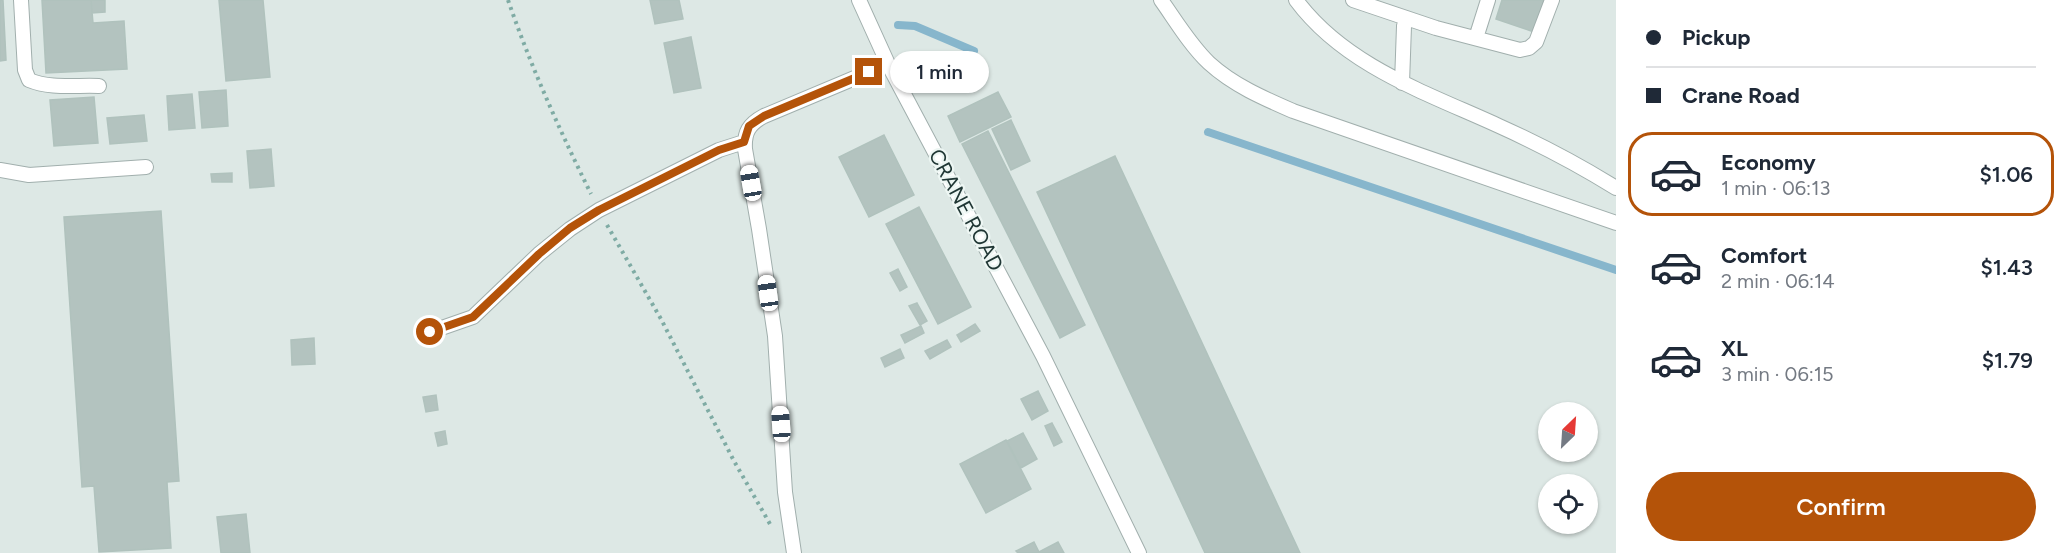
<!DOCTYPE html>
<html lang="en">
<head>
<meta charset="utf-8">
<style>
  :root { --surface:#fff; --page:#f2f2f3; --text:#1f2937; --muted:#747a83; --line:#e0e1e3; --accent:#b45309 }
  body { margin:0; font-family:Figtree,sans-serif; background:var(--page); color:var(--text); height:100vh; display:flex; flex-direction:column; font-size:22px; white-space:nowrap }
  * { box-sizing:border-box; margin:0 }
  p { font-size:20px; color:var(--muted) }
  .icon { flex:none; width:33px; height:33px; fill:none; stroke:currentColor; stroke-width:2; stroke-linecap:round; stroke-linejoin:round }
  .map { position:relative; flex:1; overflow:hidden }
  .side { display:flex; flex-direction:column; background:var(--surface); width:450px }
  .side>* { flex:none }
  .guide { display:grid; align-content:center; height:132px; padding:0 30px; background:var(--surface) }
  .needle { width:39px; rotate:25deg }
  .tools { position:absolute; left:1538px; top:402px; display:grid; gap:12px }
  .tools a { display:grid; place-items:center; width:60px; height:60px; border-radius:50%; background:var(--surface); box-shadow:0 2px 4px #0004; font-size:30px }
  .end { position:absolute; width:27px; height:27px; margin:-14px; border:8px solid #b45309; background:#fff; box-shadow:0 0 0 3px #fff }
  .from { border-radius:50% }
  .bubble { position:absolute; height:42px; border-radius:21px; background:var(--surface); box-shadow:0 2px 4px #0004; font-size:20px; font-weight:600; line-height:42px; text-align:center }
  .car { position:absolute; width:18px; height:36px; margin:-18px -9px; border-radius:8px; box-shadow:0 0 4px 2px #0007; background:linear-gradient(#fff 24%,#345 0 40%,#fff 0 76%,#345 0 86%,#fff 0) }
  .guide b { display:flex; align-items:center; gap:21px; height:57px; font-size:22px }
  .guide b+b { border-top:2px solid var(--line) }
  .guide i { width:15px; height:15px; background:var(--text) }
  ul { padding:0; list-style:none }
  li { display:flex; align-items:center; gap:18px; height:84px; margin:0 12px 9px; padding:0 18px; border:3px solid transparent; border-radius:24px }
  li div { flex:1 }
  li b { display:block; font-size:22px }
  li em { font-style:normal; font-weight:600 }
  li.selected { border-color:var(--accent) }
  li>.icon { width:54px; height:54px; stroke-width:1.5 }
  .action { display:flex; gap:12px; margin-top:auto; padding:12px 30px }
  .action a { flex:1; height:69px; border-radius:36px; background:var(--accent); color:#fff; font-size:24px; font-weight:600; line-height:69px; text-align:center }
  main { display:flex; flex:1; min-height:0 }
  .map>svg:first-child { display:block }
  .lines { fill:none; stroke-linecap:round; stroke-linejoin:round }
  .stream { stroke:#87b6cc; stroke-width:8 }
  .building { fill:#b3c3bf; stroke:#b0c2bd; stroke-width:1.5 }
  .lane-casing { stroke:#a1afad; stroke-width:16 }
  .path { stroke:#7faba4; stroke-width:4; stroke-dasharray:3 4.5; stroke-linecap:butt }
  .lane { stroke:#fff; stroke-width:14 }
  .route { stroke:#b45309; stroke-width:8 }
  .labels { text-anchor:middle; stroke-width:4.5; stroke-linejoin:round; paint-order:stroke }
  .street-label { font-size:21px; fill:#203735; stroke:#edf6f3 }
</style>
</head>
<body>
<main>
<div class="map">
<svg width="1616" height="553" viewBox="0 0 1616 553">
  <rect width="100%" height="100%" fill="#dde8e5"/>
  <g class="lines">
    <path class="stream" d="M898 25 915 26 974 51
      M1208 132 1616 270"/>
  </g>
  <path class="building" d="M0 0H3L6 60 0 61Z
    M42 0H91L93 23 124 21 127 69 46 73Z
    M91 0H105V12L92 13Z
    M219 0H263L270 77 226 81Z
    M650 0H679L683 19 655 24Z
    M1502 0H1544L1534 32 1496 19Z
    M691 37 701 88 674 93 664 43Z
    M226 90 228 126 202 128 199 92Z
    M998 92 1011 117 960 142 948 116Z
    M192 94 195 128 169 130 167 96Z
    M94 97 98 143 54 146 50 100Z
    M144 115 147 141 110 144 107 118Z
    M1011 120 1030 161 1011 170 992 129Z
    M988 131 1085 325 1060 338 962 144Z
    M884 135 914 195 869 217 839 157Z
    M271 149 274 186 250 188 247 151Z
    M1115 156 1300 553H1205L1037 192Z
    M232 173V182H212L211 174Z
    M919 207 971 307 938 324 886 224Z
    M161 211 179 481 167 482 171 548 99 552 94 486 82 487 64 217Z
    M898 269 907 287 900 291 890 273Z
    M917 303 927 321 920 325 909 306Z
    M975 324 980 331 961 342 957 335Z
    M921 326 924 333 905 343 901 335Z
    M314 338 315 364 292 365 291 340Z
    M947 340 951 347 930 359 925 351Z
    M900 349 904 358 885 367 881 358Z
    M1038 391 1048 411 1032 420 1021 399Z
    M436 395 438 410 426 412 423 397Z
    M1052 423 1062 442 1054 446 1045 426Z
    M445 431 447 444 438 446 435 433Z
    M1023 433 1037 459 1021 468 1007 441Z
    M1006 440 1031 489 986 513 960 464Z
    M246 514 250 553H221L217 517Z
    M1034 542 1039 552 1058 542 1064 553H1018L1016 551Z"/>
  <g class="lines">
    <defs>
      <path id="lane" d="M21 0 25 70 29 80C50 89 76 85 99 86
        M859 0 888 64 1043 356 1139 553
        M1161 0C1176 21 1190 45 1209 63 1233 85 1263 98 1293 111L1616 223
        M1296 0C1345 66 1427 93 1499 126 1539 144 1579 165 1616 188
        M1353 0 1436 28 1520 50 1529 48 1536 42 1552 0
        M1476 38 1488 0
        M1402 83 1404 26 1406 18
        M0 170 29 175 146 167
        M430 332 473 317 539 254 570 229 599 210 719 150 744 142
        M794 553 785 492 775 336 759 229 745 149C744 132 749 124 764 116L888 64"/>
    </defs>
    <use href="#lane" class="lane-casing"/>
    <path class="path" d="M508 0C531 67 560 131 591 194
      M607 225 661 319 734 461 770 524"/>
    <use href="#lane" class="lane"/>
  </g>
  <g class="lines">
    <path class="route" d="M430 332 473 317 539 254 570 228 599 210 719 150 744 142 749 126 764 116 869 72"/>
  </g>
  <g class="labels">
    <g class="street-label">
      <text transform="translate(966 210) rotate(62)" y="7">CRANE ROAD</text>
    </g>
  </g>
</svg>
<div class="tools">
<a><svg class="needle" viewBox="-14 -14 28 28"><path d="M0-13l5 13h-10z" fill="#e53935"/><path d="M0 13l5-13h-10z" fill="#747a83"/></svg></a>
<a><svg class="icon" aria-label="locate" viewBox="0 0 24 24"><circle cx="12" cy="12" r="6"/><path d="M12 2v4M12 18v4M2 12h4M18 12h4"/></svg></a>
</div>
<i class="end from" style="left:430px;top:332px"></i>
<i class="end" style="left:869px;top:72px"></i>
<div class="bubble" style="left:890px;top:51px;width:99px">1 min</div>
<i class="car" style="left:751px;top:183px;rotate:350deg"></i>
<i class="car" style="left:768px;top:293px;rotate:352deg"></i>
<i class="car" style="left:781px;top:424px;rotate:356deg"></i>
</div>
<section class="side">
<div class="guide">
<b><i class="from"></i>Pickup</b>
<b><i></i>Crane Road</b>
</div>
<ul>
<li class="selected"><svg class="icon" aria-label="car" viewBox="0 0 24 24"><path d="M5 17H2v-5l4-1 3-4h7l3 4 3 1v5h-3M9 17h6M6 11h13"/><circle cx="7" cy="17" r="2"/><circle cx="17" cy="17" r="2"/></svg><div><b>Economy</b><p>1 min · 06:13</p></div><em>$1.06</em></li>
<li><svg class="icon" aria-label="car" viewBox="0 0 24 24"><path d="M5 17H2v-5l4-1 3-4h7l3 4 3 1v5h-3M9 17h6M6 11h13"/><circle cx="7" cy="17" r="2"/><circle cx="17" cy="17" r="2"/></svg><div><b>Comfort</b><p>2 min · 06:14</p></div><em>$1.43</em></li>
<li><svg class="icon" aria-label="car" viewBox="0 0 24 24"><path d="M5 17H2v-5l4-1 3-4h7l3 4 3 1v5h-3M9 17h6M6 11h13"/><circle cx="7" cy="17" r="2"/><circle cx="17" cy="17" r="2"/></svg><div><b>XL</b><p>3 min · 06:15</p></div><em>$1.79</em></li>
</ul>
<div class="action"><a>Confirm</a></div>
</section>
</main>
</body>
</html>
